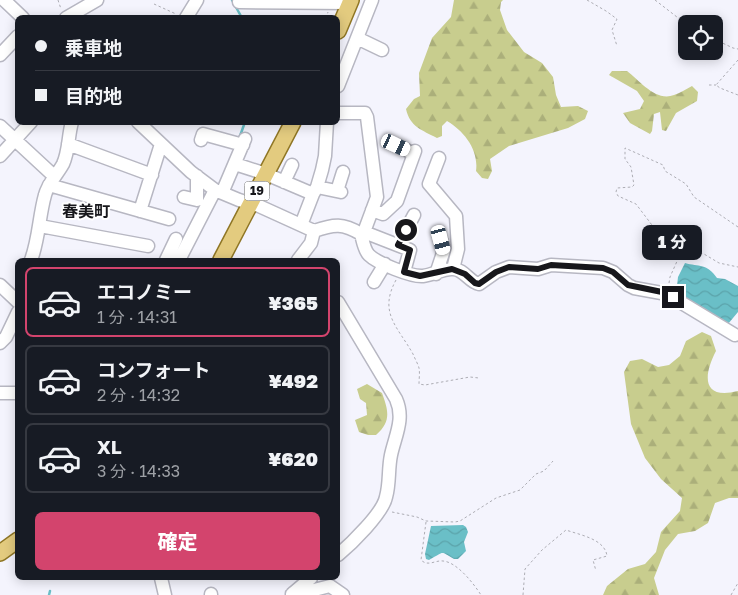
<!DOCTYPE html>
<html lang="ja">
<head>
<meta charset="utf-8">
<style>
  :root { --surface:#171b24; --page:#242831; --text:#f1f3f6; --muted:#9ea1a6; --line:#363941; --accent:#d3446d }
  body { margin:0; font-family:"Golos Text","Noto Sans JP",sans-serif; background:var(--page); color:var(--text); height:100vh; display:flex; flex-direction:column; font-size:19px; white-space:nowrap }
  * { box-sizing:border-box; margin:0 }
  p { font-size:16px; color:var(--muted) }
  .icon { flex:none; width:28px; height:28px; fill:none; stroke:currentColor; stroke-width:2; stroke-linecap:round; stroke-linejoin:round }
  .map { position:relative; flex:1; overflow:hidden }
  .details { position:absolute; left:15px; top:258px; width:325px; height:322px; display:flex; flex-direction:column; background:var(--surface); border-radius:8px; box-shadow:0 2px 12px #0003 }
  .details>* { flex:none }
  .top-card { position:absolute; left:15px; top:15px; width:325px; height:110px; border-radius:8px; box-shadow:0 2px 12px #0003; display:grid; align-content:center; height:110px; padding:0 20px; background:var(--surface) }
  .controls { position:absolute; left:678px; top:15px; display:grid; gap:10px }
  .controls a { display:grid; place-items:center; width:45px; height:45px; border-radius:8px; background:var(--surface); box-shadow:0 2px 12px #0003; font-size:25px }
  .end { position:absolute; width:22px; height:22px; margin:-11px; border:6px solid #17171b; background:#fff; box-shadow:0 0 0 2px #fff }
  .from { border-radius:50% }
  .bubble { position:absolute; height:35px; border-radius:8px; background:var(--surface); box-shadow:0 2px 12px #0003; font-size:16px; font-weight:800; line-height:35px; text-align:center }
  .car { position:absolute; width:15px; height:30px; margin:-15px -8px; border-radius:6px; box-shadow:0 0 4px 1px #0007; background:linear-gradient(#fff 24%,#345 0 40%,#fff 0 76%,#345 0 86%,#fff 0) }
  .top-card b { display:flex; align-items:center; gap:18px; height:48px; font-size:19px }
  .top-card b+b { border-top:1px solid var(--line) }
  .top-card i { width:12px; height:12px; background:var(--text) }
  ul { padding:9px 0 0; list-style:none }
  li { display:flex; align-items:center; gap:15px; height:70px; margin:0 10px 8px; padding:0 10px; border:2px solid var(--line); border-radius:8px }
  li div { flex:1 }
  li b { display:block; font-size:19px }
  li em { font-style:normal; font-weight:800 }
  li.on { border-color:var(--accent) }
  li>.icon { width:45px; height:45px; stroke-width:1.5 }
  .cta { display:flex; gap:10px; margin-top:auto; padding:10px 20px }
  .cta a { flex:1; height:58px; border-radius:8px; background:var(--accent); color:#fff; font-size:20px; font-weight:800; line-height:58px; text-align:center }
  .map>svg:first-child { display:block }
  .forest { fill:url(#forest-firs) }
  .water { fill:url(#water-waves) }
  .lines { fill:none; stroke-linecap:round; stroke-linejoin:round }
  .stream { stroke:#6abfc7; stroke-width:2.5 }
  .minor-casing { stroke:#b7b7c2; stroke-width:15 }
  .major-casing { stroke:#8f7625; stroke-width:18 }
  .path { stroke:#adadb4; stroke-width:1; stroke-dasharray:2.5 2.5; stroke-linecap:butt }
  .minor { stroke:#fff; stroke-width:12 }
  .major { stroke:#e3cb7f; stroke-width:15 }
  .route { stroke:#17171b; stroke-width:6 }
  .labels { text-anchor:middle; stroke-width:4; stroke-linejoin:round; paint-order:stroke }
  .shield { fill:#fff; stroke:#5d5d5f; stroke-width:1 }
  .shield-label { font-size:12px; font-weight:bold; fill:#17171b }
  .quarter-label { font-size:16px; font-weight:bold; fill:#17171b; stroke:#fff }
</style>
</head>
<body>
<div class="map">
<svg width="738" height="595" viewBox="0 0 738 595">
  <defs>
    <pattern id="forest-firs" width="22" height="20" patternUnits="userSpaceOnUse" patternTransform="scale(1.25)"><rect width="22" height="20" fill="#c8cd8e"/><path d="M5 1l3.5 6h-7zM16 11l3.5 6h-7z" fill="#abaf7a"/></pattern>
    <pattern id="water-waves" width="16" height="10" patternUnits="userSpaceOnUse" patternTransform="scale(1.25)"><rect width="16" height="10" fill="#6abfc7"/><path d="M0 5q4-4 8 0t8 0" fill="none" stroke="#5ba3aa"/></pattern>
  </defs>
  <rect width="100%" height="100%" fill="#f4f4fd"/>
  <path class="forest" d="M454 0H503L501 2 500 10 507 30 524 52 542 63 553 77 556 95 561 107 578 106 588 111 585 119 568 128 509 146 490 159 492 171 488 179 482 178 476 171C479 150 464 131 447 121L442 126V136L437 138C422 130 410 127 406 109L414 99 420 96 419 73 432 38 451 17Z
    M612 71H627C640 81 656 102 674 95 680 93 686 89 692 86L698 92 697 101 676 113 666 131 662 130 660 112 654 114 652 131 650 134 630 123 623 113 640 109 644 101 637 91 609 75Z
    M702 332 711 336 716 351C703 376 702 400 738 391V498H729L715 503 708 523 695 531 678 534 665 550 654 578 659 595H603L607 586 628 569 645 564 656 552 661 532 680 511 682 498 661 479 645 458 631 424 624 372 630 361 642 359 658 367 669 365 680 356 686 341Z
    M367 384 382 393C388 410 392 421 376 435H368L359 432 355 420 367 415 366 403 360 399 357 389Z"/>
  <path class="water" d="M685 263C699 267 707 263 717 278L725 279 738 286V312L728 324 676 295 678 277Z
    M463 525 466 527 468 532 464 542 466 551 458 559H454C439 551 446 551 429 560L426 559 425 554 431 526Z"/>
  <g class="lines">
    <path class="stream" d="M232 0 242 18
      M240 136 245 122
      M49 595 50 591"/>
    <defs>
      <path id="minor" d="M4 0 23 18
        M239 2 349 3
        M66 18 97 0
        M186 18 197 0
        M357 38 382 50
        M0 55 18 36
        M338 86 372 0
        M338 113H365L367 117 377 197 364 232 361 234
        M138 122 191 172 215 190 239 200 259 206 314 231C334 224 343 223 361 234 363 241 364 250 369 255 377 263 411 277 423 276 432 275 445 268 453 269 464 269 469 282 479 284L496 272 509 267 538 269 551 265 603 268 613 272 628 285 634 288 667 294 735 335
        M0 126 54 176
        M201 140 203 134 243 145
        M68 144 152 175
        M396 145 414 154
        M0 156 31 122
        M439 158 429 184 456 216 458 249 453 269
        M235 164 266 174 313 194
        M284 182 292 165
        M49 185 169 219
        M317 187 341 192
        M337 191 343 172
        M222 193 245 139
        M184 197 197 200V176
        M372 210 383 214 397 201 415 151
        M140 211 161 144
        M301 225 313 194 317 187 322 170 325 156 327 122
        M40 226 148 246
        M364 232 410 250 404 272
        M398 245 414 215
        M31 260C39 239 39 216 45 195 48 183 57 175 63 164 69 151 68 136 72 122
        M166 260 176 239
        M179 260 215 190
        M298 260 311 243 314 231
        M436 274 444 250 441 240
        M374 282 385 264
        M0 285 18 302
        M338 302 396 399C405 419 395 436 391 455 388 469 390 483 386 497 383 513 351 544 338 555
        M0 343 6 337 18 312
        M0 393H18
        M161 578 165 595
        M293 593 298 594 330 586 343 595
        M211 594V595
        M292 594 311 578"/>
      <path id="major" d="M338 31 351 0
        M221 260 293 122
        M0 553 18 540"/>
    </defs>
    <use href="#minor" class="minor-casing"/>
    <use href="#major" class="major-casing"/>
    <path class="path" d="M58 0 61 9
      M587 0 606 11 617 19 612 30 617 46
      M655 0 686 24
      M154 4 176 14
      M326 18 328 12
      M714 39 733 48 738 49
      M738 60 716 85 720 88 738 95
      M709 85H716
      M738 227 694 197 686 184 665 171 663 165 625 148V159L631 167 634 185 632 187 617 188 616 192 618 196 636 204 658 233 682 249 704 254 719 263 738 267
      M396 280C378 313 398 327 413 354 415 359 418 364 419 368 420 373 419 379 419 384L425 385 470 377 479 378
      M669 283 670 277 682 250
      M392 512 417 517 426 521 455 522 460 521 496 498 520 490 536 474 544 471 553 461
      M426 522 421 560C428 567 435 560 443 561 457 562 474 584 481 595
      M523 595 525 569 542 550 566 530C580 535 605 539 607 556L593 560 596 571
      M731 595 738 583"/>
    <use href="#minor" class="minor"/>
    <use href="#major" class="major"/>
  </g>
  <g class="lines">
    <path class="route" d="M406 230 398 245 410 250 404 272 420 276 452 269 465 274 475 283 479 284 496 272 509 267 538 269 551 265 603 268 613 272 628 285 662 292 673 297"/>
  </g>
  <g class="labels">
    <rect class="shield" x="244.5" y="181.5" width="25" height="19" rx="4"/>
    <g class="shield-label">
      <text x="257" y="195">19</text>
    </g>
    <g class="quarter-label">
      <text x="86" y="217">春美町</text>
    </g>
  </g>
</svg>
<div class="controls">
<a><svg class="icon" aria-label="locate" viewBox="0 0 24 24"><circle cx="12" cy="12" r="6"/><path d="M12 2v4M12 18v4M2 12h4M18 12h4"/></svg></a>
</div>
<i class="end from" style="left:406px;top:230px"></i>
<i class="end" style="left:673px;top:297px"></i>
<div class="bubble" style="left:642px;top:225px;width:60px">1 分</div>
<i class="car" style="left:396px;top:145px;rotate:115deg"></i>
<i class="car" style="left:441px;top:240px;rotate:165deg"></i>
<div class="top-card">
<b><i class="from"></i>乗車地</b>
<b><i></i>目的地</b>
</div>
<section class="details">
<ul>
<li class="on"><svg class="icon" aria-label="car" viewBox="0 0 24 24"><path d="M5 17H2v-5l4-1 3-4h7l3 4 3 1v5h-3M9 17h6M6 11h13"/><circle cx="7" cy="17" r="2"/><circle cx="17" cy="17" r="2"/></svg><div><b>エコノミー</b><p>1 分 · 14:31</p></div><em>¥365</em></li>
<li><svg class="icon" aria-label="car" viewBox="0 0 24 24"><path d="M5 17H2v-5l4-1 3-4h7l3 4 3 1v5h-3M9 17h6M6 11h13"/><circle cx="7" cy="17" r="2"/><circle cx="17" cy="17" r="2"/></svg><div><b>コンフォート</b><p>2 分 · 14:32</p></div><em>¥492</em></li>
<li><svg class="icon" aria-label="car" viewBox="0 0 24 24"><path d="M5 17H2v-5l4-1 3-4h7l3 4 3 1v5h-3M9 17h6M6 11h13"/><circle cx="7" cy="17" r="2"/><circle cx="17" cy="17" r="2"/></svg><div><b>XL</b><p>3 分 · 14:33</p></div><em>¥620</em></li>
</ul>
<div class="cta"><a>確定</a></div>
</section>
</div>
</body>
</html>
